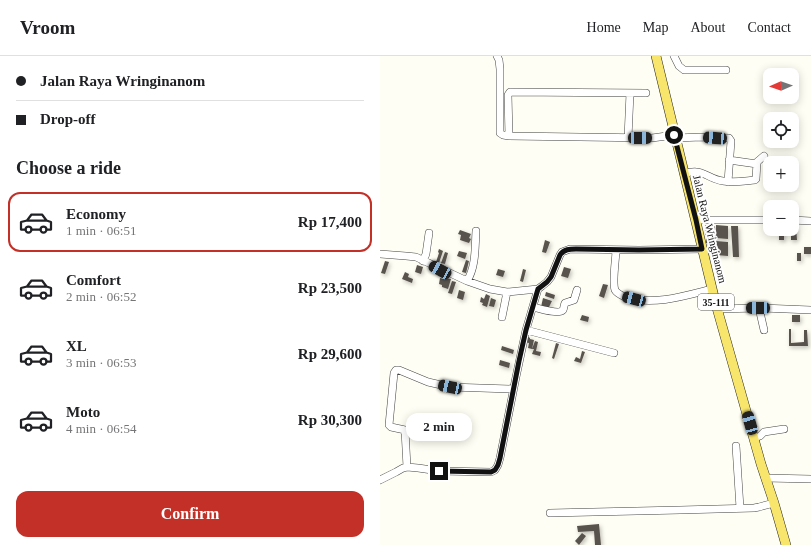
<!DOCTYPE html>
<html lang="en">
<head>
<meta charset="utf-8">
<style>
  :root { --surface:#fff; --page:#f6f6f6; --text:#202124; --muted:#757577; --line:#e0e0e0; --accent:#c23027 }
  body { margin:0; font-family:Georgia,serif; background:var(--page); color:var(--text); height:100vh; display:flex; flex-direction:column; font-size:15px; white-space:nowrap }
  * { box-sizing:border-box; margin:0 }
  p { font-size:13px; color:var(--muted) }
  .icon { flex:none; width:22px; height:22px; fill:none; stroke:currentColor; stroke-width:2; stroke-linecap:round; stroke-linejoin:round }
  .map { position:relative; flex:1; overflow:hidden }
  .panel { display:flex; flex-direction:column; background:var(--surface); width:380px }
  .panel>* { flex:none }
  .banner { display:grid; align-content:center; height:88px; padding:0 16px; background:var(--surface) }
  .needle { width:26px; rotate:268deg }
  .controls { position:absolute; left:383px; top:12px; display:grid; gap:8px }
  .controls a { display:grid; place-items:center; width:36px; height:36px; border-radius:8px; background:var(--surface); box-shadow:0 2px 10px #0003; font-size:20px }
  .end { position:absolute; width:18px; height:18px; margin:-9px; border:5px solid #111; background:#fff; box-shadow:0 0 0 2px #fff }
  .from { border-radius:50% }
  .bubble { position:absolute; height:28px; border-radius:12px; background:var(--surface); box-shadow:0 2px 10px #0003; font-size:13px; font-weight:600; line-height:28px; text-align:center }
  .car { position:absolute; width:12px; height:24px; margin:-12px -6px; border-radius:5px; box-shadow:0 0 3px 1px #0007; background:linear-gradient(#222 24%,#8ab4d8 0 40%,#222 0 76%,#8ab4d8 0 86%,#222 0) }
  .banner b { display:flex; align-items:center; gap:14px; height:38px; font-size:15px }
  .banner b+b { border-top:1px solid var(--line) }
  .banner i { width:10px; height:10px; background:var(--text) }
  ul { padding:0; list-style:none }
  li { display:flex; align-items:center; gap:12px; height:60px; margin:0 8px 6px; padding:0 8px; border:2px solid transparent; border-radius:12px }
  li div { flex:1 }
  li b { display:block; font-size:15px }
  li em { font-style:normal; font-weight:600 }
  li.current { border-color:var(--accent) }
  li>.icon { width:36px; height:36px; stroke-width:1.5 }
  h2 { padding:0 16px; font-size:18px; line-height:48px }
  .button { display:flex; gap:8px; margin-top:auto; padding:8px 16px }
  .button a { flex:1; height:46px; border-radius:12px; background:var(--accent); color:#fff; font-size:16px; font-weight:600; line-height:46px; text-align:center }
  header { display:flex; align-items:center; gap:24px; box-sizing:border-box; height:56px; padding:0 20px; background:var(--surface); border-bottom:1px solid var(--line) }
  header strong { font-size:19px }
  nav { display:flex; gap:22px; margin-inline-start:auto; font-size:14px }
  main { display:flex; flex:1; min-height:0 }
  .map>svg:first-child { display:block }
  .building { fill:#59534d; filter:url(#shadow) }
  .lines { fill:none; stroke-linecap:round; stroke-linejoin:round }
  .minor-casing { stroke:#444; stroke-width:8 }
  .major-casing { stroke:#222; stroke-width:10 }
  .minor { stroke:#fff; stroke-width:7 }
  .major { stroke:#f8e56b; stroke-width:9 }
  .route { stroke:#111; stroke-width:5 }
  .labels { text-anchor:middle; stroke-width:4; stroke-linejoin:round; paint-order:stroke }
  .shield { fill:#fff; stroke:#585858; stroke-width:1 }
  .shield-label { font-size:10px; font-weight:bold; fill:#111 }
  .street-label { font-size:11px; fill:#111; stroke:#fff }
</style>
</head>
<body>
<header>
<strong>Vroom</strong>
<nav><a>Home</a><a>Map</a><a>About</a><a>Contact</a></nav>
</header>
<main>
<section class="panel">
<div class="banner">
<b><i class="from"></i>Jalan Raya Wringinanom</b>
<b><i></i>Drop-off</b>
</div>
<h2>Choose a ride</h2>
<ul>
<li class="current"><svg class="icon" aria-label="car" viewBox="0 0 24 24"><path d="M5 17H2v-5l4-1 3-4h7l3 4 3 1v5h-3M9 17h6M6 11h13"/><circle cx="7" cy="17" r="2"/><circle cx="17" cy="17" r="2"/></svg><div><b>Economy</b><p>1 min · 06:51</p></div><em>Rp 17,400</em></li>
<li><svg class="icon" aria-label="car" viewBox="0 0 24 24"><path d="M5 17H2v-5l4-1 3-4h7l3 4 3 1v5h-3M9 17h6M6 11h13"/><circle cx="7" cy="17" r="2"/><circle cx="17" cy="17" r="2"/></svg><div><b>Comfort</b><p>2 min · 06:52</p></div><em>Rp 23,500</em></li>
<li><svg class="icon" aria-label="car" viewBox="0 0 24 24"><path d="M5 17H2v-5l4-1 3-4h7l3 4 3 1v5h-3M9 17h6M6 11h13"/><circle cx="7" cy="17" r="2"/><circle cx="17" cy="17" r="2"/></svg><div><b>XL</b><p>3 min · 06:53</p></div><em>Rp 29,600</em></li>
<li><svg class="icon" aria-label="car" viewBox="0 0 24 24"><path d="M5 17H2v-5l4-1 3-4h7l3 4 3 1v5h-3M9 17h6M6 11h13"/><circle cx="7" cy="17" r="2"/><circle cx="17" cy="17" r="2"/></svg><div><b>Moto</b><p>4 min · 06:54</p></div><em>Rp 30,300</em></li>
</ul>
<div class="button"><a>Confirm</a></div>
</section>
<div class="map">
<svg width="431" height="489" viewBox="0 0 431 489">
  <defs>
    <filter id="shadow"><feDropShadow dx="1.5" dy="2" stdDeviation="2" flood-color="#0004"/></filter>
  </defs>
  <rect width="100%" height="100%" fill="#fffef4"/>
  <path class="building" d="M325 169 335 170V199H330V194H328V187H326V182H328V179H325Z
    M336 169 348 170V183L336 182Z
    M351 170H358L359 201H353Z
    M412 170H416L417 184H411V173H412Z
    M399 173H404V184H399Z
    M80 174 91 178 89 182 91 183 89 187 80 184 81 179 78 178Z
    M165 184 170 186 166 197 162 196Z
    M336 185 348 186V200L336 199Z
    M424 191H431V198H424Z
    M59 193 63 195 59 207 56 206 59 197 58 196Z
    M79 195 87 197 85 203 77 200Z
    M65 196 68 197 65 208 61 207Z
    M417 197H421V205H417Z
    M86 204 89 205 86 217 82 216Z
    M5 205 9 206 5 218 1 217Z
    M37 209 43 211 41 218 35 216Z
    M184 211 191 213 188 222 181 220Z
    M118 213 125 215 123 221 116 219Z
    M143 213 146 214 143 226 140 225Z
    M25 216 29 218 28 221 33 223 32 227 22 223Z
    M60 222 64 223 65 222 71 223 68 233 62 231V229L59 228Z
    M72 225 76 226 72 238 68 237Z
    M223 228 228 229 224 242 219 240Z
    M79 234 85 236 83 244 77 242Z
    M166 236 175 239 174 243 165 240Z
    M106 238 110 240 107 251 102 249 103 247 100 246 101 241 104 243Z
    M111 242 116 244 114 251 109 250Z
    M163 242 172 245 168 253 161 251Z
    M202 259 209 261 208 266 200 264Z
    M412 259H420V266H412Z
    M409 273H411V287L424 286V274H427L428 290H409Z
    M147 280 150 282V283L154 284 152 293 148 292 149 287 145 286Z
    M155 285 158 286 156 295 161 296 160 300 152 298 154 293H152Z
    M176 287 179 288 174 303 172 302Z
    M122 290 134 294 133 298 121 294Z
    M202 295 205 296 201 307 194 305 196 301 200 303Z
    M120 304 130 307 129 312 119 309Z
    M219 468 221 489H215L214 475 198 476 197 470Z
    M202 477 206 480 199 489 195 485Z"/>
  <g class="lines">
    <defs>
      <path id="minor" d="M117 0 119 4 120 13V77L123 79 129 80
        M294 0 299 10 304 14H346
        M266 37 130 36 128 39 129 80 272 82 294 79
        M248 82 250 37
        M295 82 322 81 349 82 351 85 348 126
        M349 104 377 108
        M304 118C323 111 327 123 343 125 353 127 364 125 375 124L376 123 377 106 384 100
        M316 164H390
        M412 164 431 165
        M236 194C236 202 232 226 235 234 237 238 243 240 247 242 276 249 304 240 332 233
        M0 198 26 200 36 201 87 225 110 233 127 236 158 233 162 230 167 226 171 221 180 199 182 196 190 193 259 194 322 193
        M43 205 46 198 49 177
        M87 225C96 211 95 191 96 175
        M153 251C158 252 179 259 183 254 184 252 184 249 185 247L194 244 197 234
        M379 252 384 274
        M337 253 379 252 431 254
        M122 261 127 236
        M146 274 234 297
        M374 382 380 380 384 376 404 373
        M356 390 360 452
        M27 411 25 374 11 371 9 369 14 317 16 314H19L48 326 70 331 133 333
        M386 422 431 423
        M0 424 16 416 23 412 27 411 38 412 59 415 111 416 115 414 118 409 120 402 136 321 146 274 158 233
        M170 457 300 454 374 452 379 451 394 447"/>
      <path id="major" d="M276 0 335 245 381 408 394 447 406 489"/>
    </defs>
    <use href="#minor" class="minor-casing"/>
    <use href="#major" class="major-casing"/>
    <use href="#minor" class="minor"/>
    <use href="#major" class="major"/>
  </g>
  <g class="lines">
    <path class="route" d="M59 415 111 416 115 414 118 409 120 402 139 305 146 274 158 233 167 226 171 221 180 199C184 193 190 193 196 193L259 194 322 193 316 164 294 79"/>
  </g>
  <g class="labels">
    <rect class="shield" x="318" y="238" width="36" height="16" rx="3"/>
    <g class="shield-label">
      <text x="336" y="250">35-111</text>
    </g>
    <g class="street-label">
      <text transform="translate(330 173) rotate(76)" y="4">Jalan Raya Wringinanom</text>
    </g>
  </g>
</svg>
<div class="controls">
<a><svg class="needle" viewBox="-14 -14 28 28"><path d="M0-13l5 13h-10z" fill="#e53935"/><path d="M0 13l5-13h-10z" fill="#757577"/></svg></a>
<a><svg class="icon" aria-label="locate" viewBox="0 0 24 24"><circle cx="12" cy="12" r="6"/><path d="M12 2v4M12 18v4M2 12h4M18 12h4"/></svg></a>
<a>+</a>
<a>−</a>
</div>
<i class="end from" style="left:294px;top:79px"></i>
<i class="end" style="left:59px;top:415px"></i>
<div class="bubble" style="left:26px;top:357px;width:66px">2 min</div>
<i class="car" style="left:260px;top:82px;rotate:90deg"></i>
<i class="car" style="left:335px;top:82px;rotate:274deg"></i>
<i class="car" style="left:60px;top:214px;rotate:299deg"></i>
<i class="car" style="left:254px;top:243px;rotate:285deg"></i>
<i class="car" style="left:378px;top:252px;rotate:270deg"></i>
<i class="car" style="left:70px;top:331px;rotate:282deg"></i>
<i class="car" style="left:370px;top:367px;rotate:344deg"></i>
</div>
</main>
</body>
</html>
